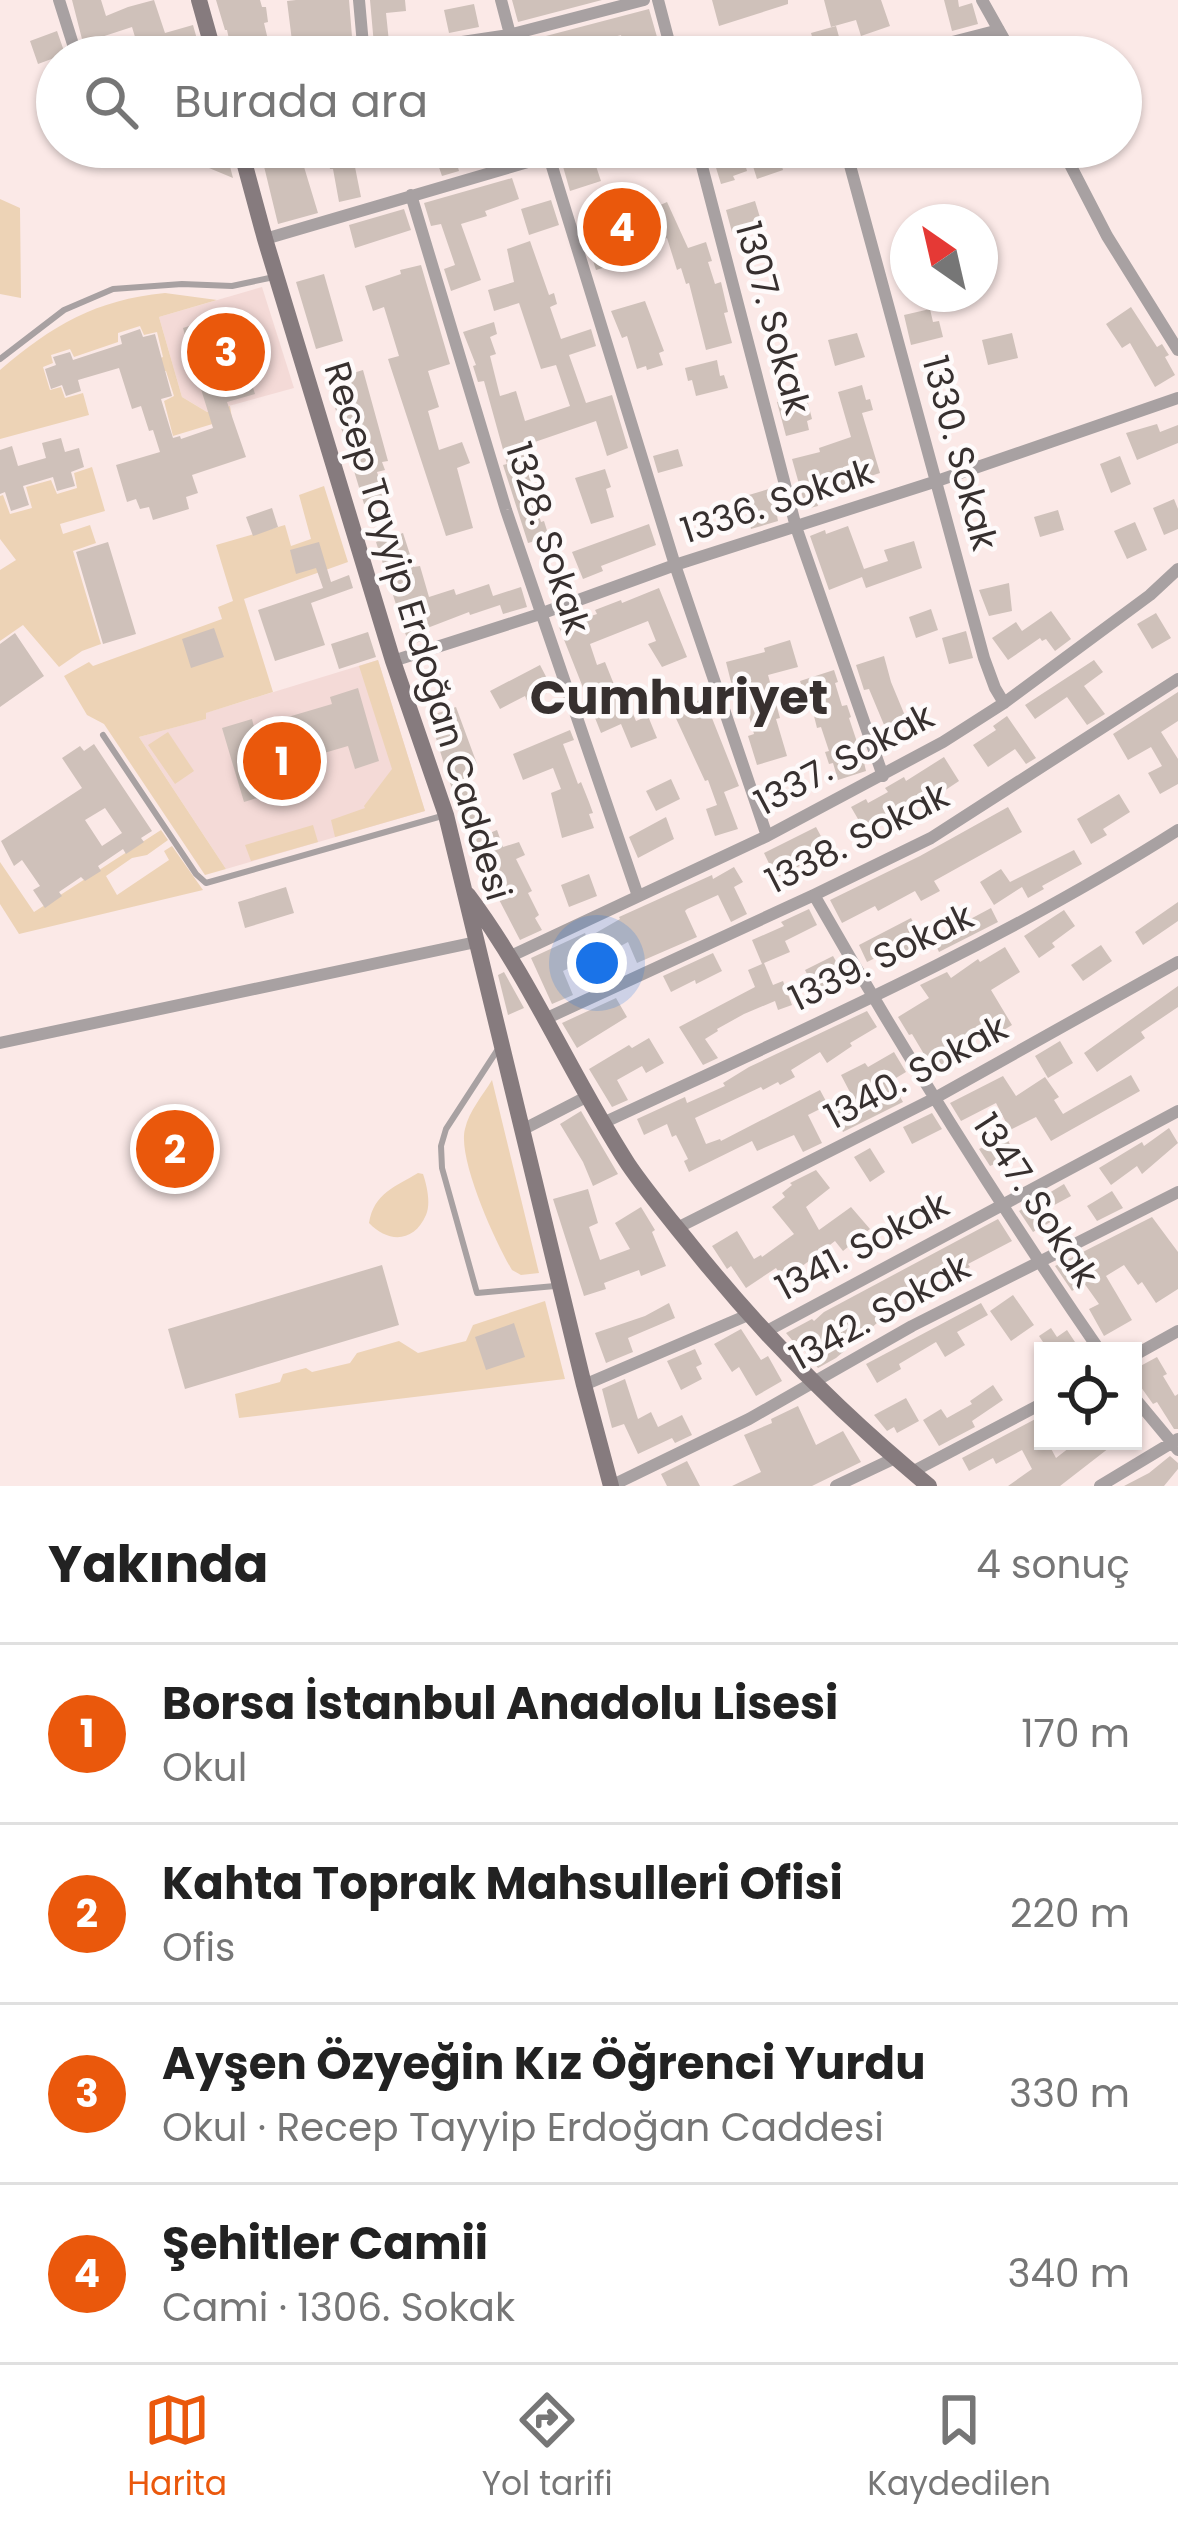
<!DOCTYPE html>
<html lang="tr">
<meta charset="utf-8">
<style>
body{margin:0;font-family:Poppins,sans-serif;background:#f6f6f6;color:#222}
.controls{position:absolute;right:36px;bottom:36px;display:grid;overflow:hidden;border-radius:0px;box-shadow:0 3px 9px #0004}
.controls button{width:108px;height:108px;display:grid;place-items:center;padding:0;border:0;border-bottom:3px solid #e0e0e0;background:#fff;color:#222;font:60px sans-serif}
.compass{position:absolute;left:890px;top:204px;width:108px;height:108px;border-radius:50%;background:#fff;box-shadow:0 3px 9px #0004;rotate:326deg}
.you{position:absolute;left:597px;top:963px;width:42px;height:42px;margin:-30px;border:9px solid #fff;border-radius:50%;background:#1a73e8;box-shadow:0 0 0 18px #1a73e833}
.badge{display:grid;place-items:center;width:78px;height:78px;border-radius:50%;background:#ea580c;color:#fff;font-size:39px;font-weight:700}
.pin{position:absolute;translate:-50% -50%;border:6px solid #fff;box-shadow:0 3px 12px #0006}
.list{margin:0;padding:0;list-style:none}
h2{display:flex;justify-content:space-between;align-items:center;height:156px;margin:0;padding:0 48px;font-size:51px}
h2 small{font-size:39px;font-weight:400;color:#767676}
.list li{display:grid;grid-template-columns:78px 1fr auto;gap:36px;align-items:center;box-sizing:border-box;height:180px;padding:0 48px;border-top:3px solid #e0e0e0}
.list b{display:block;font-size:45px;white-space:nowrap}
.list p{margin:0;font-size:39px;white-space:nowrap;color:#767676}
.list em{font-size:39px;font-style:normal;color:#767676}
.icon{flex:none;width:66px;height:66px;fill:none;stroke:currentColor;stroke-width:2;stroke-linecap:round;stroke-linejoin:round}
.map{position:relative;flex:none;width:1178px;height:1486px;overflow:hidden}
.search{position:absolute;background:#fff;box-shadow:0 3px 9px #0004;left:36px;right:36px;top:36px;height:132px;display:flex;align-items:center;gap:30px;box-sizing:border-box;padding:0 42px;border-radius:66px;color:#767676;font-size:45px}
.sheet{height:876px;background:#fff}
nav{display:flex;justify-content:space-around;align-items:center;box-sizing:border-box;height:168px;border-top:3px solid #e0e0e0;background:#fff;font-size:33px;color:#767676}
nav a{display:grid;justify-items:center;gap:6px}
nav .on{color:#ea580c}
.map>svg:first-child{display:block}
</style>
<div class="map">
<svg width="1178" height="1486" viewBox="0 0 1178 1486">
<rect width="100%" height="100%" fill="#fbe9e7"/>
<path fill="#f4dad7" d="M262 287 294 388 207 412 182 397 159 317Z
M378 660 425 811 226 869 139 737 205 719V713Z"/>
<path fill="#edd3b6" d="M0 199 20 208 21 298 0 294Z
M165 293 217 300 159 317 182 397 207 412 230 406 232 418 173 436 164 401 174 396 166 371 156 373 152 361 163 357 157 332 144 335 140 326 118 333V342L74 357 70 349 51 355 53 363 43 367 50 390 61 387 65 398 83 393 89 415 0 439V370C53 325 95 300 165 293Z
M92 467 105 511 60 524 63 534 90 525 96 543 73 551 101 644 82 651 59 667 23 625 0 641V570L16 560 0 539V496L3 495 10 514 32 508 26 487 51 480 57 494 77 488 74 473Z
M324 486 348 562 244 599 273 692 206 713V719L139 737 226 869 205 875 104 724 87 715 64 676 89 662 93 666 222 619 218 607 233 601 216 545 285 525 291 546 311 539 299 495Z
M378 660 425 811 335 837 331 820 365 808 364 806 392 769 359 666Z
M168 732 194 771 175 784 148 745Z
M313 825 318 842 251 861 245 845Z
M161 830 168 840 147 855 132 858 106 876 117 895 169 860 164 851 172 846 203 890 19 934 0 904V862L34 912Z
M492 1080 539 1273 521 1275 512 1270C496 1244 457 1158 465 1129 469 1111 483 1095 492 1080Z
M418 1173 423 1174C427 1186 431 1203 426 1215 414 1243 388 1243 369 1223 374 1193 395 1187 418 1173Z
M545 1301 565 1379 239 1418 235 1394 280 1382 283 1374 306 1368 312 1372 350 1363 357 1353 399 1341 418 1353 466 1341 473 1325Z"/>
<path fill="#cfc1ba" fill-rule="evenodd" d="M72 0H101L106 16 128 7 154 0 165 33 193 25 202 57H186L185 50 162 57H141L132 27 83 43Z
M216 0H260L262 7H266L268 22 264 23 272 57H233L227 30H225Z
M296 0H349L353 49 322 53 323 57H294L287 1Z
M370 0H405L406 11 386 13 389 42 374 45Z
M512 0H602L518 22Z
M712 0H788V4L719 26Z
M824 0H881L890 26 861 36 856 20 831 27Z
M944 0H958L959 7 972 3 978 24 952 31Z
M474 4 479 27 449 33 444 10Z
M649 9 657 37 623 45 621 35 555 54 556 57H526L523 42Z
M836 26 844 55 818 57 811 33Z
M57 31 65 54 38 64 30 41Z
M202 147H225L233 178 209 168Z
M288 147H298L318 213 278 224 261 154Z
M324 147H414V150L355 167 361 197 339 202 333 169H330Z
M432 147H452L459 171 442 176Z
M648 147H687L688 154 653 164Z
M741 150 747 171 733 176 735 180 721 184 713 158Z
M773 153H778L783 170 757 179 751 160Z
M592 154 601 181 570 191 562 163Z
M512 178 519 199 485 211 487 216 461 224 481 280 451 291 444 269 455 265 441 224 431 226 424 203Z
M551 200 559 225 529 235 521 209Z
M755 201 762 224 732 232 726 210Z
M667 202 688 248 706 242 712 261 708 262 715 284 721 282 728 312 724 313 732 343 706 350 689 283 686 284 681 268 677 270 667 238 656 243 651 234 611 249 616 264 596 270 587 242 606 236 600 219 632 207 636 216Z
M404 209 411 230 355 248 349 225Z
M530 241 549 295 554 293 557 304 550 307 561 339 591 329 596 346 569 355 586 403 612 395 628 448 607 456 596 421 529 444 536 475 531 476 532 481 529 482 541 522 544 521 549 537 528 543 503 465 507 464 484 381 478 382 473 366 476 365 463 332 494 322 497 334 490 337 496 354 490 356 500 396 516 391 525 421 570 406 556 365 541 369 519 303 494 311 488 290 514 282 507 249Z
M421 265 450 364 428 371 439 407 428 411 439 450 462 442 470 463 457 468 473 528 446 536 388 359 399 356 384 307 373 311 365 286 401 274 400 270Z
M324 274 343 341 316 349 296 282Z
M645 301 664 351 659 353 663 365 647 370 646 366 637 369 627 336 622 338 611 311Z
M1131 307 1157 347 1162 344 1167 352 1169 355 1165 357 1175 375 1155 387 1130 343 1122 348 1106 324Z
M930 309 933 322 939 321 943 337 911 345 904 315Z
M229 313 236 335 230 337 243 377 249 375 255 394 227 402 246 457 192 475 198 493 186 497 189 509 153 520 149 507 140 509 136 499 127 502 116 465 160 452 153 430 149 431 141 406 132 409 119 368 78 380 81 391 66 396 62 385 51 389 45 369 56 365 53 357 70 352 73 360 122 344 120 336 140 329 143 337 155 334 172 396 161 399 173 438 180 436 181 439 213 428 201 389 207 386 196 348 189 350 183 328Z
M857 333 865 357 835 366 828 340Z
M1012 333 1018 358 988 365 982 340Z
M717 360 720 376 724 375 728 388 696 396 692 380 688 381 685 368Z
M363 370 388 461 382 462 385 470 377 472 385 498 364 504 327 381Z
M862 385 866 400 870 399 873 410 862 413 880 473 815 494 818 506 806 509 792 459 820 452 819 448 851 437 838 392Z
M806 395 812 419 807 421 809 430 786 436 777 402Z
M1157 424 1160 432 1178 425V443L1137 460 1126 433Z
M61 438 65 452 79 448 84 467 71 472 75 486 57 491 53 477 23 486 29 505 11 511 5 492 0 494V450L12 446 18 466 46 458 42 443Z
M678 449 683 466 658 473 653 456Z
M1120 456 1131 484 1111 493 1100 464Z
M605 469 611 487 606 489 614 517 591 524 575 478Z
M772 488 778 521 751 529 742 497Z
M1174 499 1178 509V529L1164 535 1153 508Z
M272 508 278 527 253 536 246 517Z
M1058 510 1064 530 1040 537 1034 517Z
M1135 522 1147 550 1127 559 1114 531Z
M649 524 656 545 601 566 603 571 583 579 572 552Z
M848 526 864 569 888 561 884 550 914 541 922 568 866 588 862 577 829 590 810 536 825 530 826 534Z
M403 533 414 567 420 566 429 597 454 589 456 595 489 584 493 596 521 587 527 607 503 614 500 605 470 615 469 612 430 627 425 631 428 639 409 645 376 542Z
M108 542 136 634 103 644 76 552Z
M319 542 331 582 349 575 353 588 311 603 325 645 275 661 258 610 323 588 316 568 296 574 290 550Z
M1009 583 1012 611 989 616 979 590Z
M659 588 687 657 662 667 648 644 656 641 648 621 590 644 597 665 605 662 619 697 625 695 636 721 648 716 657 738 631 748 621 724 601 733 559 627 597 614 595 610 621 600 622 603Z
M931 609 938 630 916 638 909 617Z
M1051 611 1071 639 1055 651 1046 639 1042 641 1040 638 1008 660 992 638 1016 622 1022 631Z
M1156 613 1171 638 1152 649 1137 624Z
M214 628 224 657 191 668 182 639Z
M966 631 973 658 949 664 942 638Z
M368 632 376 657 339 669 331 644Z
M15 633 44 676 0 707V644Z
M790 640 798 667 768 675 780 718 776 719 787 756 757 765 748 736 754 734 740 684 732 686 726 662 765 652 764 648Z
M884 656 891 682 908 723 887 732 869 689 864 690 856 665Z
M1094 660 1103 672 1084 686 1105 714 1087 725 1067 697 1035 719 1025 705Z
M540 665 553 690 528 703 525 696 500 709 490 691Z
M834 670 838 682 835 683 842 706 847 705 851 717 849 718 857 742 859 741 866 771 838 780 833 763 829 764 825 752 829 751 821 727 817 728 808 692 804 693 800 681Z
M358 688 379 761 355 769 348 746 266 770 273 793 244 802 222 728 252 719 254 727 332 704 330 697Z
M1178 692V721L1161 732 1178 759V784L1160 794 1148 773 1162 766 1151 747 1128 760 1113 734Z
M704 698 739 786 724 792 738 829 715 836 706 809 717 805 708 780 705 781 673 712Z
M456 707 477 764 467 767 473 785 469 786 485 835 497 830 503 847 519 842 525 855 516 859 532 891 528 893 539 915 535 918 542 930 520 940 468 840 429 716Z
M1007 716 1036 758 1026 764 1015 749 988 767 973 745 996 730 993 726Z
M570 730 574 740 563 744 578 784 581 782 589 802 593 813 589 814 594 828 562 838 551 793 561 789 553 768 523 780 513 754Z
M94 744 152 831 141 838 144 842 126 854 123 849 98 866 101 871 85 881 81 877 59 892 62 896 45 908 33 890 40 886 22 860 14 866 1 841 82 788 62 758 80 746 84 751ZM105 808 122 833 102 846 85 820Z
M944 757 959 781 938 795 945 807 929 816 918 798 865 831 851 807 866 799 868 803 888 792 885 788 904 777 906 781Z
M671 779 680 799 656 811 646 791Z
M1119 794 1130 812 1103 829 1107 835 1091 844 1077 819Z
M1008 807 1022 832 934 881 940 891 921 901 915 891 878 911 875 906 842 923 830 900 920 856Z
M666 817 674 839 638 858 629 837Z
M816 827 829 851 776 878 764 853Z
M1074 850 1082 864 1042 886 1044 889 1028 898 1022 887 994 905 980 882 1001 869 1010 882Z
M734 867 743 882 734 887 747 914 731 922 718 895 687 909 685 911 697 937 637 963 628 942 599 958 597 955 563 971 573 995 552 1004 531 958 585 933 587 938 620 919 619 917 712 875 713 879Z
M589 874 597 896 569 907 561 885Z
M286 887 294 913 245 928 238 902Z
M1178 902V921L1143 945 1135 932Z
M991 908 998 922 939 952 933 939Z
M809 909 817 925 785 941 790 952 764 963 773 985 783 981 792 1005 778 1010 775 1001 744 1014 717 1029 718 1031 705 1039 718 1058 703 1065 679 1027 755 987 748 970 762 964 752 940 784 926 781 922Z
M1064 910 1075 926 1052 943 1055 947 1039 958 1024 936Z
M911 918 925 946 903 957 898 947 867 962 859 945Z
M1101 945 1112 961 1083 981 1071 965Z
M1005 947 1020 972 991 990 1012 1025 994 1036 987 1025 949 1049 955 1059 934 1071 912 1034 909 1035 898 1017 929 998 920 985 947 972 951 978 978 959 980 962Z
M713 953 722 971 696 984 695 980 671 992 663 976Z
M833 956 845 977 816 992 805 970Z
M504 972 524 1008 508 1015 498 975Z
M1178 986V1007L1141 1032 1145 1038 1097 1072 1084 1053Z
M616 998 627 1017 577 1048 562 1023Z
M867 1011 877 1027 850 1043 852 1046 827 1063 820 1052 791 1070 795 1077 780 1085 778 1082 763 1090 761 1087 695 1118 706 1144 720 1139 721 1141 820 1090 828 1105 808 1115 822 1143 803 1152 794 1135 757 1151 752 1141 689 1172 684 1161 688 1159 676 1135 672 1137 667 1124 644 1135 637 1119 685 1097 687 1103 725 1086 723 1083 749 1067Z
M649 1038 664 1063 646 1073 642 1066 617 1080 628 1100 612 1107 589 1069 629 1045 632 1048Z
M1060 1041 1073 1063 1048 1078 1035 1056Z
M894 1052 906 1072 891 1081 903 1102 843 1132 831 1109 853 1098 841 1075 865 1063 868 1067Z
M1131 1075 1140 1091 1051 1141 1036 1117 1010 1130 996 1103 961 1121 950 1103 1003 1076 1016 1096 1045 1077 1059 1097 1054 1100 1063 1114Z
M581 1111 618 1174 593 1186 583 1162 560 1124Z
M932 1113 942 1129 912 1144 903 1127Z
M1169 1128 1178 1143 1142 1174 1137 1166 1111 1185 1099 1168 1142 1142 1144 1146Z
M1006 1136 1015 1155 990 1166 979 1149Z
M870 1148 885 1172 870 1182 854 1157Z
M816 1170 830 1188 806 1207 819 1230 851 1207 870 1229 843 1251 835 1241 784 1280 776 1268 746 1288 731 1266 727 1269 712 1246 737 1231 754 1259 761 1255 762 1257 794 1234 772 1207 785 1197 782 1193 792 1185 790 1183Z
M1064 1184 1071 1196 1047 1209 1054 1220 1033 1232 1019 1211Z
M588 1189 598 1223 589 1227 600 1260 630 1249 615 1223 641 1207 655 1230 652 1232 666 1266 641 1276 639 1270 604 1283 606 1289 584 1296 553 1199Z
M1112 1191 1123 1208 1097 1221 1087 1206Z
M1152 1217 1178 1252V1289L1156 1303 1142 1282 1138 1285 1124 1265 1106 1276 1132 1320 1104 1336 1089 1309 1099 1304 1084 1283 1072 1291 1055 1266Z
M998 1219 1012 1241 968 1264 970 1267 945 1280 940 1271 907 1290 910 1292 877 1323 836 1358 818 1368 799 1344 797 1346 786 1333 812 1319 814 1321 824 1312Z
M382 1265 399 1325 185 1389 168 1329Z
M1013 1295 1034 1325 1011 1341 990 1311Z
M669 1303 675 1318 628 1338 633 1352 606 1363 595 1333 645 1316Z
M981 1303 988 1315 957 1332 965 1345 945 1357 936 1342 899 1364 901 1369 877 1383 866 1364Z
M514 1323 525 1357 486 1370 475 1337Z
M1051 1328 1057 1337 1067 1330 1077 1345 1069 1351H1049L1039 1336Z
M741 1329 761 1360 768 1356 782 1381 756 1396 739 1367 732 1372 714 1344Z
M695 1349 702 1364 696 1367 702 1379 681 1390 667 1361Z
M1157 1357 1167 1374 1163 1376 1175 1396 1178 1394V1429H1174L1157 1402 1153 1404 1133 1376V1370Z
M625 1379 638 1419 651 1412 658 1427 682 1415 692 1435 675 1443 672 1438 638 1454 624 1424 612 1428 602 1389Z
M993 1385 1003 1400 972 1421 975 1427 939 1446 923 1420 941 1409 947 1418 972 1404 970 1401Z
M906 1398 919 1421 897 1433 894 1427 887 1431 874 1415Z
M798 1406 816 1445 843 1431 861 1462 812 1486H732L761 1472 744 1435 772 1423 771 1419Z
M1043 1415V1441H1047L1056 1458 1078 1441H1118L1060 1486H1008L1032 1469 1022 1450 996 1464 993 1458 969 1471 962 1458Z
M1170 1456 1178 1463V1469L1164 1486H1124L1149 1473Z
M687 1461 700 1486H667L661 1474Z"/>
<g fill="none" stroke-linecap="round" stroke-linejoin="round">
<path stroke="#a8a1a2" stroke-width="6" d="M0 359 64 310 113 289 182 284 232 286 274 277
M103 735 196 874 206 883 442 816
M500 1046 446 1129 441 1146 442 1168 477 1293 555 1286"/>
<path stroke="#a8a1a2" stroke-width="12" d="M59 0 77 57
M359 0 364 56
M501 0 516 57
M658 0 673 57
M982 0 1014 57
M362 57 509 35 644 0
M894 57 999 30
M546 147 675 565 767 836
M697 147 796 527 883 776
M845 147 984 658 995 688 1004 703
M1061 147 1107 236 1178 350
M411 195 506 510 638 896
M265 239 579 147
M393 661 540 614 675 565 937 481 1178 398
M814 895C903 1051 998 1203 1100 1351
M511 956 767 836 943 742 1004 703 1150 595 1178 569
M545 1019 814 895 931 838 1178 679
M0 1043 476 942
M603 1123C798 1032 996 946 1178 830
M522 1130 588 1096
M677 1228 935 1098 1178 962
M765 1332 1178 1111
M1133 1356 1178 1331
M584 1385 748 1315
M1133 1396 1178 1450
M912 1472 1043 1403
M611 1486 749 1419 912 1326 1178 1192
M836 1486 895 1458
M1100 1486 1178 1439"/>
<path stroke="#867b7e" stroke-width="16" d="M199 0 215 57
M240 147 265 239 393 661 446 815 584 1385 611 1486
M468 895C531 979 571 1076 628 1164 647 1192 669 1218 690 1244 761 1333 841 1414 929 1486"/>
</g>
<g text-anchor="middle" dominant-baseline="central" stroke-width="9" stroke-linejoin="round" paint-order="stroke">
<g font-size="36" fill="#37302f" stroke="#fefafa">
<text transform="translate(773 318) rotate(75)">1307. Sokak</text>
<text transform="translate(960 453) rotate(75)">1330. Sokak</text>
<text transform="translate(777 501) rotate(-18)">1336. Sokak</text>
<text transform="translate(548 538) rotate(72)">1328. Sokak</text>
<text transform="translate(418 631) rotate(73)">Recep Tayyip Erdoğan Caddesi</text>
<text transform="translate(844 759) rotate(-28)">1337. Sokak</text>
<text transform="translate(857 838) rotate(-27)">1338. Sokak</text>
<text transform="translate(881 957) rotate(-26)">1339. Sokak</text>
<text transform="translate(916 1072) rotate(-28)">1340. Sokak</text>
<text transform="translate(1036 1200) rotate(57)">1347. Sokak</text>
<text transform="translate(862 1246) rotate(-28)">1341. Sokak</text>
<text transform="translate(880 1312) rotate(-29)">1342. Sokak</text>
</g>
<g font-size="48" font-weight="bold" fill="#37302f" stroke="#fefafa">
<text x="679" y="697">Cumhuriyet</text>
</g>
</g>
</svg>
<div class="controls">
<button><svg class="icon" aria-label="locate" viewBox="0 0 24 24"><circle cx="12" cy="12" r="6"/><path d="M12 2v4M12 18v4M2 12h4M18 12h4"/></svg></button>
</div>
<svg class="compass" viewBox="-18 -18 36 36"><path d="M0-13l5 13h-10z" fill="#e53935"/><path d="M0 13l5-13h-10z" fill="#767676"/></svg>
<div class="you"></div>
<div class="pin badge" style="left:282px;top:761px">1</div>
<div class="pin badge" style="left:175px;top:1149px">2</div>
<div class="pin badge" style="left:226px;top:352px">3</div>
<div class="pin badge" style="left:622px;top:227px">4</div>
<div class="search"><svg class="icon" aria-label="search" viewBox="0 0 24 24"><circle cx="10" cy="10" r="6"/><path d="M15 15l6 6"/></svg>Burada ara</div>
</div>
<section class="sheet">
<h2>Yakında<small>4 sonuç</small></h2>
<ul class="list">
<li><span class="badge">1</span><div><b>Borsa İstanbul Anadolu Lisesi</b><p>Okul</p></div><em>170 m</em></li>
<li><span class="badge">2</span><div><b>Kahta Toprak Mahsulleri Ofisi</b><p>Ofis</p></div><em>220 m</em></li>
<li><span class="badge">3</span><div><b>Ayşen Özyeğin Kız Öğrenci Yurdu</b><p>Okul · Recep Tayyip Erdoğan Caddesi</p></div><em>330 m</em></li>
<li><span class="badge">4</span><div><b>Şehitler Camii</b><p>Cami · 1306. Sokak</p></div><em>340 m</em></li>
</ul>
</section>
<nav>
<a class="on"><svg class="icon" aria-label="map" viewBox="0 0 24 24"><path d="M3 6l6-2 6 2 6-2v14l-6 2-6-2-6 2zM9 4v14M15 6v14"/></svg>Harita</a>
<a><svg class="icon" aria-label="directions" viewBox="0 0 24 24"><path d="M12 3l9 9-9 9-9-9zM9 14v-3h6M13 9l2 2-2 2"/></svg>Yol tarifi</a>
<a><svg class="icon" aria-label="saved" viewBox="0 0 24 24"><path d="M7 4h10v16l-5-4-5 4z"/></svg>Kaydedilen</a>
</nav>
